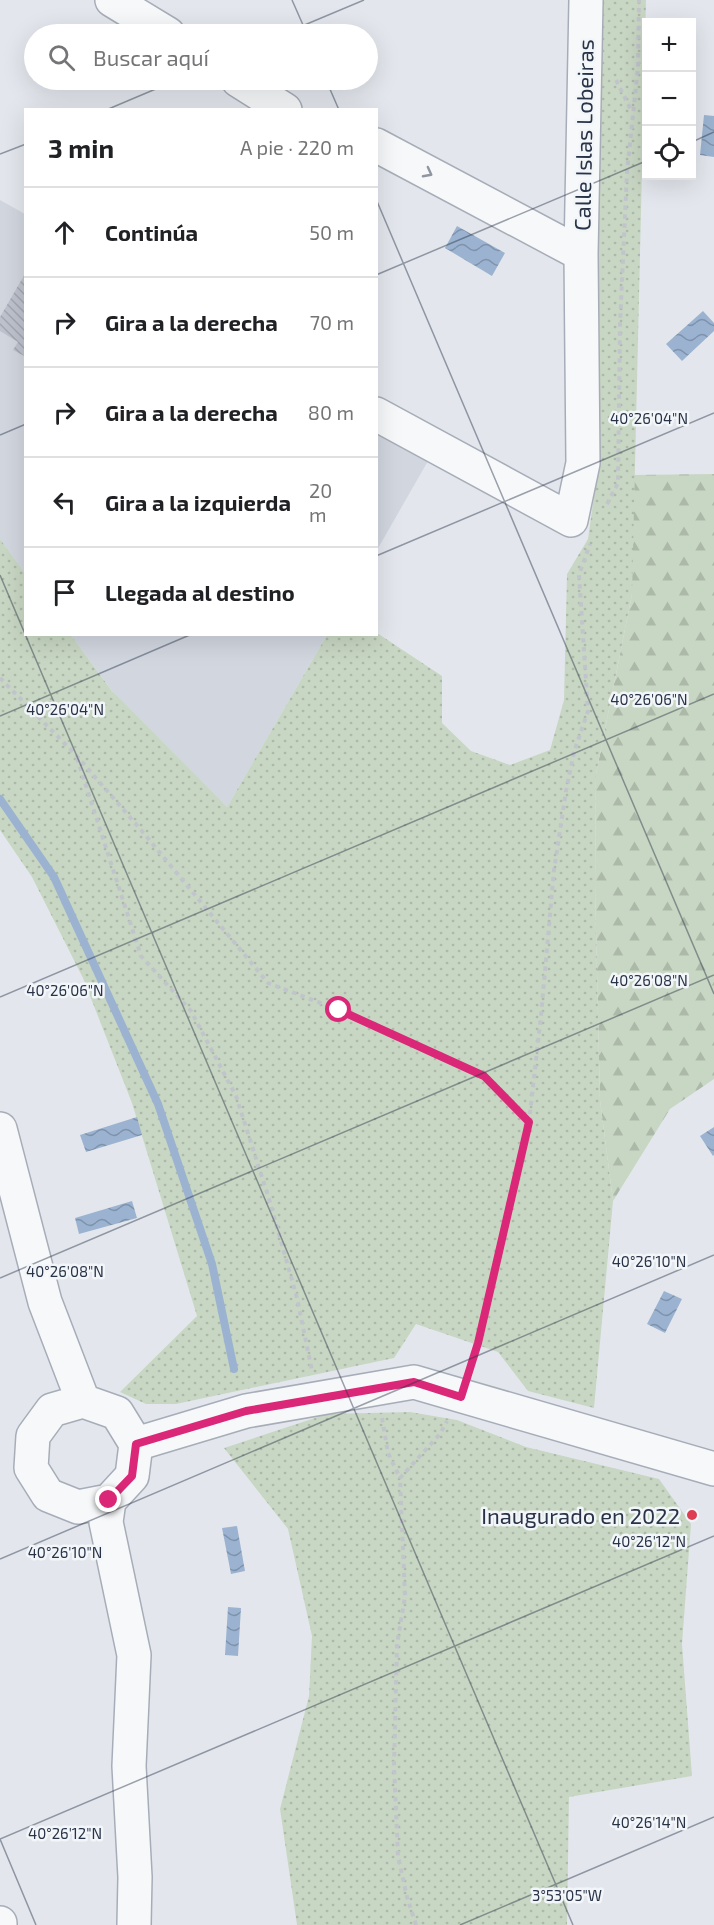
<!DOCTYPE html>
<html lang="es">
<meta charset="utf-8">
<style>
body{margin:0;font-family:"Exo 2",sans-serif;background:#f6f6f6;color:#202124}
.controls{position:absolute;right:18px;top:18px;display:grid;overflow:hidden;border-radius:0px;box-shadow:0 6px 24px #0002}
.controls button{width:54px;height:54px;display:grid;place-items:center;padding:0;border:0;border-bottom:2px solid #e0e0e0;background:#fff;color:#202124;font:30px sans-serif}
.stop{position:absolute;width:18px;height:18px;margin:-14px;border:4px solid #db2777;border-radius:50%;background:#fff}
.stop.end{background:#db2777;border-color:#fff;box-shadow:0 2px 6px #0008}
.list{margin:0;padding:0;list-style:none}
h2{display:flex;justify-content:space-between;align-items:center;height:78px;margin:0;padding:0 24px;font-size:26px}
h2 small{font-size:20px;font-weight:400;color:#757577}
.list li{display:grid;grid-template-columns:39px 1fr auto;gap:18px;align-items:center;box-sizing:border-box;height:90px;padding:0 24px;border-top:2px solid #e0e0e0}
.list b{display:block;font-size:22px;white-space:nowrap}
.list em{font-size:20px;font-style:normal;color:#757577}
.icon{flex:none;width:33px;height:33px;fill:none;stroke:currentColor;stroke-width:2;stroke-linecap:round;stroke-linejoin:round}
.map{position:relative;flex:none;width:714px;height:1925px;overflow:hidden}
.search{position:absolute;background:#fff;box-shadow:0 6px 24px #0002;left:24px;top:24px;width:354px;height:66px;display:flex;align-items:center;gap:15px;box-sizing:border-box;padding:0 21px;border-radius:33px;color:#757577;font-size:22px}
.panel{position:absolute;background:#fff;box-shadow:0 6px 24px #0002;left:24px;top:108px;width:354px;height:528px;border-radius:0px}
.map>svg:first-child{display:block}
</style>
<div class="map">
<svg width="714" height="1925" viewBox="0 0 714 1925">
<defs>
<pattern id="forest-firs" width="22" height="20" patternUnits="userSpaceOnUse" patternTransform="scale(1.5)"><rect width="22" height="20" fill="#c8d7c3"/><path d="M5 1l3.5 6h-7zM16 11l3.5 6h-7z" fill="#acb9a9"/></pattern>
<pattern id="park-dots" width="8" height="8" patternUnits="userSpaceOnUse" patternTransform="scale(1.5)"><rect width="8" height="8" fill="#c8d7c3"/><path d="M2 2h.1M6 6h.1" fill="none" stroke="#acb9a9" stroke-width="1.8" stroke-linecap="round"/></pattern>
<pattern id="water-waves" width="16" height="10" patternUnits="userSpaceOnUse" patternTransform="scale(1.5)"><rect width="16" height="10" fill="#9bb3d0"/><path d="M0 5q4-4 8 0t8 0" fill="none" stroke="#7e92ab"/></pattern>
<pattern id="building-back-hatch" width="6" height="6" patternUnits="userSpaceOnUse" patternTransform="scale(1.5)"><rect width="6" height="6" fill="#bdc2cd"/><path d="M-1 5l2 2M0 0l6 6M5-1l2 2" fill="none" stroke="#a2a7b1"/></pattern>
</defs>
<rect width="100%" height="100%" fill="#e3e7ed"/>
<path fill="#d1d6df" d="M0 200 25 214V573L0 539Z
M377 413 436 447 377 550Z
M71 635H327L227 807 130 715Z"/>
<path fill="url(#forest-firs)" d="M714 474V1079L670 1109 613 1201 600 1100 595 885 596 774 632 594 631 475Z"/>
<path fill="url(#park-dots)" d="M601 0H646L632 594 596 774 595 885 600 1100 613 1201 594 1408 528 1391 498 1352 416 1324 394 1358 176 1404H146L120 1392 197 1316 132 1103 83 978 32 877 0 830V539L25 573 26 634 71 635 112 691 227 807 327 635 376 634 377 633 442 676V723L471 751 510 765 550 750 564 700 567 574 588 539 597 475 595 285Z
M410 1412 457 1420 526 1447 659 1479 691 1524 682 1644 692 1776 569 1797 567 1925H297L280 1809 309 1696 312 1636 288 1529 224 1448 327 1414Z"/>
<path fill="url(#water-waves)" d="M704 115 714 116V157L700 155Z
M457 226 505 253 492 276 445 248Z
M703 311 714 323V331L682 361 666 344Z
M137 1117 142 1135 86 1152 80 1135Z
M714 1127V1155L713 1156 700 1136Z
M132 1201 137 1218 79 1234 75 1218Z
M664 1291 682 1299 665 1333 647 1324Z
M237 1526 245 1571 231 1574 222 1528Z
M228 1607 241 1608 238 1656 225 1655Z"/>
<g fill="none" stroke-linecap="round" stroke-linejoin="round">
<path stroke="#9bb3d0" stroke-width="8" d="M0 799 54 877 158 1104 212 1264 234 1369"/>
</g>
<path fill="url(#building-back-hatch)" d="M26 272V357L13 350 18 342 0 331V317Z"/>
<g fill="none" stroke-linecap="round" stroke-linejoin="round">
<g stroke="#a7adb8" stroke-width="36">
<path id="minor" d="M112 0 168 34
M238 80 285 110
M376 145 581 254
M376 414 571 520 583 463 581 254 586 0
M0 1129 45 1302 83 1401
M83 1401 117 1413 136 1444 132 1476 109 1501 78 1507 48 1495 31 1468 33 1436 52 1410Z
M136 1444 246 1411 414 1382 714 1469
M109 1501 106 1522 134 1655 129 1766 135 1877 134 1925
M0 1923V1925"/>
</g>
<path stroke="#c1c5cb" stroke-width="4" stroke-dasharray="4.5 4.5" stroke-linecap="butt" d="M616 80 631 110
M607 504 618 483 620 324 627 172 638 67 639 0
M0 678 76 755 141 830 268 983 339 1010 484 1076 528 1122
M77 758 141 956 191 1011 236 1096 269 1199 297 1298 312 1371
M470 1368 478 1343 529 1122 541 1016 554 870 566 791 574 752 588 711 579 575 590 544
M382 1418 388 1453 400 1478
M416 1925 407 1897 398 1856 394 1765 397 1644 405 1597 400 1478 440 1434 447 1421"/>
<use href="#minor" stroke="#f7f8fa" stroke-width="33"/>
</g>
<defs><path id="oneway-chevron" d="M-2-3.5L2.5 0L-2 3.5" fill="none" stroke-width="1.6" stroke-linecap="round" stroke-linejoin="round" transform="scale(1.5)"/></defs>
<use stroke="#9096a0" href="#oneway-chevron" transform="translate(428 173) rotate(28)"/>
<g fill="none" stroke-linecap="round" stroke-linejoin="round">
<path stroke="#db2777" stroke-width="8" d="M109 1500 132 1476 136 1444 246 1411 414 1382 461 1397 478 1343 529 1122 484 1076 339 1010"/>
</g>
<path fill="none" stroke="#293347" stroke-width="1.5" stroke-opacity="0.45" d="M292 0 307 34M283 34 364 0M326 80 339 110M106 110 177 80M692 142 714 132M0 154 26 144M376 199 714 994M376 275 646 161M0 435 26 424M376 556 714 413M0 575 573 1925M0 716 192 634M0 997 714 694M0 1278 714 975M0 1559 714 1255M0 1839 36 1925M0 1839 714 1536M460 1925 714 1817"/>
<circle fill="#dd3c51" stroke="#f3f6f9" stroke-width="2" cx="692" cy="1515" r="6"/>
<g text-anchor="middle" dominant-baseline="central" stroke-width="5" stroke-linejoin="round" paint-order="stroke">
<g font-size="22" fill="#293347" stroke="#f3f6f9">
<text transform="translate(583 135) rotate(-89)">Calle Islas Lobeiras</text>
</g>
<g font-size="22" fill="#293347" stroke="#f3f6f9" text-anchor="end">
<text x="680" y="1515">Inaugurado en 2022</text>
</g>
</g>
<g font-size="15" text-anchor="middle" fill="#293347" stroke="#f3f6f9" stroke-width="5" stroke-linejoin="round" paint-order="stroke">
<text x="649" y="424">40°26'04"N</text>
<text x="649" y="705">40°26'06"N</text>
<text x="65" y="715">40°26'04"N</text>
<text x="649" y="986">40°26'08"N</text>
<text x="65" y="996">40°26'06"N</text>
<text x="649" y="1267">40°26'10"N</text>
<text x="65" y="1277">40°26'08"N</text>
<text x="649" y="1547">40°26'12"N</text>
<text x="65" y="1558">40°26'10"N</text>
<text x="649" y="1828">40°26'14"N</text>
<text x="65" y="1839">40°26'12"N</text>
<text x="567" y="1901">3°53'05"W</text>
</g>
</svg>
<div class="controls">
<button>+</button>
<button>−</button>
<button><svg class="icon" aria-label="locate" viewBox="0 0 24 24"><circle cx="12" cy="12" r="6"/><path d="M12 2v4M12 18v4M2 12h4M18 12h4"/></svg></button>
</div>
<div class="stop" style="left:339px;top:1010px"></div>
<div class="stop end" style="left:109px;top:1500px"></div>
<div class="search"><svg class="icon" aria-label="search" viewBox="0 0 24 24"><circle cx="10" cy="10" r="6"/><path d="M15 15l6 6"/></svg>Buscar aquí</div>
<section class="panel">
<h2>3 min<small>A pie · 220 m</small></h2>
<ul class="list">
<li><svg class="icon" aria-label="ahead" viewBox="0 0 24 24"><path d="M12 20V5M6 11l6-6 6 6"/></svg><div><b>Continúa</b></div><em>50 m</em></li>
<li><svg class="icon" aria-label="right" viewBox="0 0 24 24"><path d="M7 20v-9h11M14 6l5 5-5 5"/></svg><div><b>Gira a la derecha</b></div><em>70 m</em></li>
<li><svg class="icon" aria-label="right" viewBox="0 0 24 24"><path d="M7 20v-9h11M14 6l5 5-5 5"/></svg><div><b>Gira a la derecha</b></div><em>80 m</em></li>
<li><svg class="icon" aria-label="left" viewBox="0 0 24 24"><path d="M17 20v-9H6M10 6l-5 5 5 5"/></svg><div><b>Gira a la izquierda</b></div><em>20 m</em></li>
<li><svg class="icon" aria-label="arrive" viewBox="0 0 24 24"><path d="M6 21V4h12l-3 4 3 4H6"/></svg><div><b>Llegada al destino</b></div></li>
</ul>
</section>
</div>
